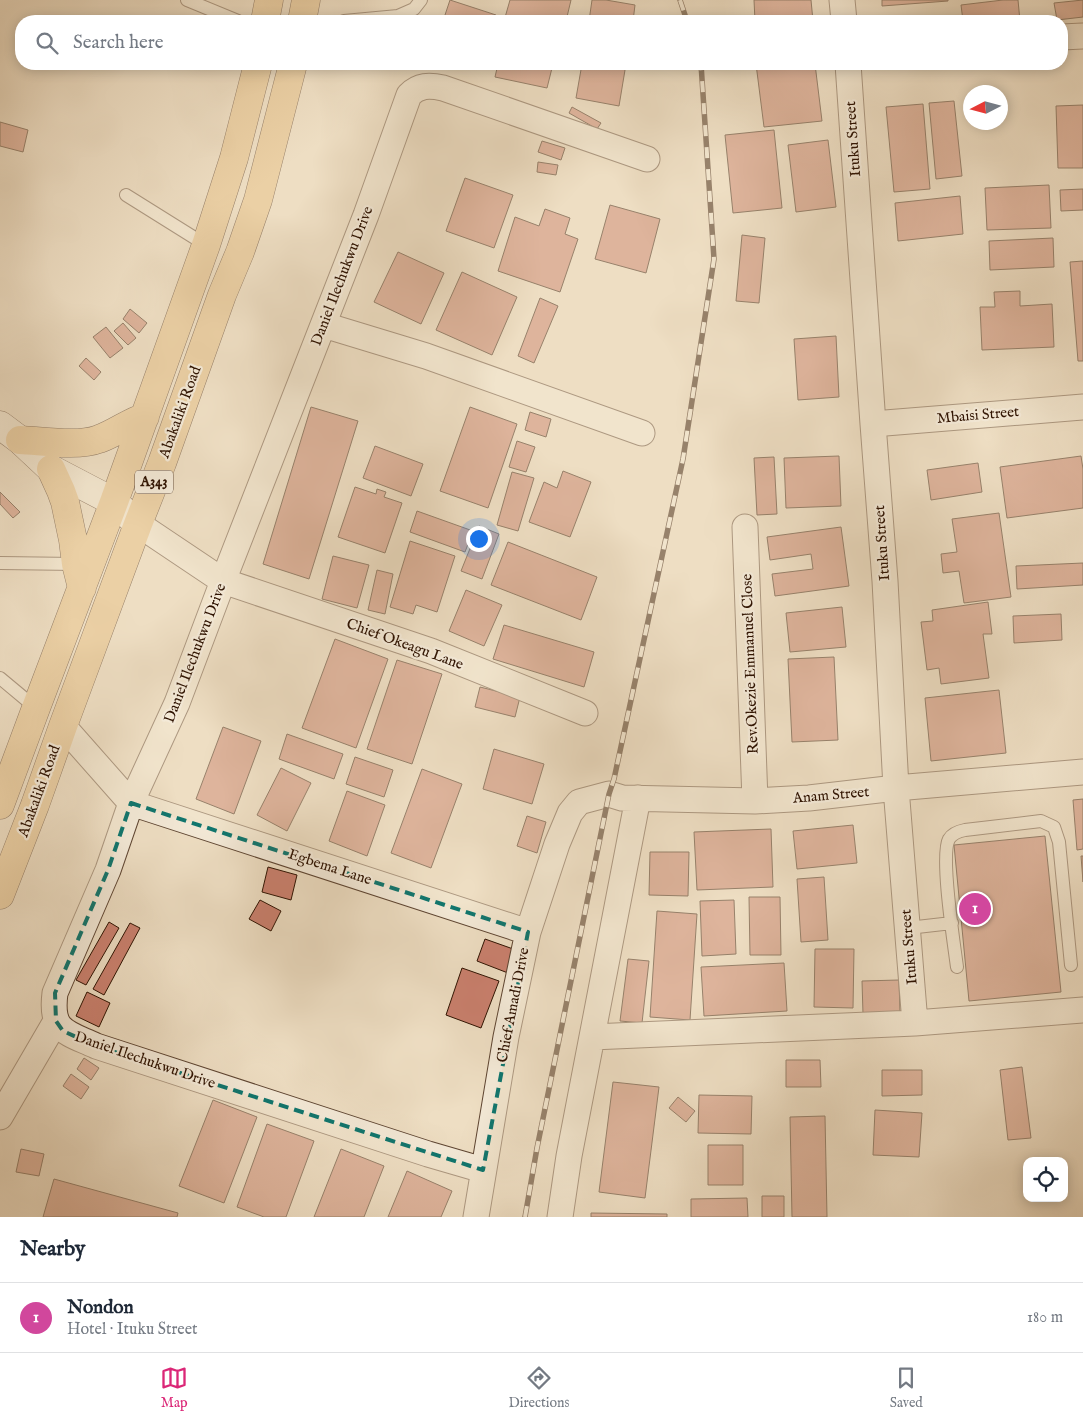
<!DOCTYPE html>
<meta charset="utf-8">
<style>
body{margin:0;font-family:"IM FELL English",serif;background:#f2f2f3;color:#1f2937}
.controls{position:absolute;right:15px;bottom:15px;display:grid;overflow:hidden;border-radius:10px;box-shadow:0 2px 12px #0003}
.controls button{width:45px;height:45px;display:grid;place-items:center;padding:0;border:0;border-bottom:1px solid #e0e1e3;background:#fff;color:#1f2937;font:25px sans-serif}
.compass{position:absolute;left:963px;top:85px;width:45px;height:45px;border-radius:50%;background:#fff;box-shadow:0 2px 12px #0003;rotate:264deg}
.you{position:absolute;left:478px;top:538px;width:18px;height:18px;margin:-12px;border:4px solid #fff;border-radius:50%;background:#1a73e8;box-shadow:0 0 0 8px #1a73e833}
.badge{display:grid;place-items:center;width:32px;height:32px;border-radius:50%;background:#db2777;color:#fff;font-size:16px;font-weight:700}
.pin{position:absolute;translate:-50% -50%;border:2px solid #fff;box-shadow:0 1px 5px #0006}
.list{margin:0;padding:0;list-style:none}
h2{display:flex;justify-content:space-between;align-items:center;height:65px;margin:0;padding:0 20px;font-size:21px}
h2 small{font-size:16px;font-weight:400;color:#747a83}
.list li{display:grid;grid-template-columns:32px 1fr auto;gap:15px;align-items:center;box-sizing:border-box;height:70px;padding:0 20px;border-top:1px solid #e0e1e3}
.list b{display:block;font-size:19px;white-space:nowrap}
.list p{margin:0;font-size:16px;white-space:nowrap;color:#747a83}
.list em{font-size:16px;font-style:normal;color:#747a83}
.icon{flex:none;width:28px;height:28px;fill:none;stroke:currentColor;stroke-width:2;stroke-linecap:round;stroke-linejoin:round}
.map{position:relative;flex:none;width:1083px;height:1217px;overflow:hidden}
.search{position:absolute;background:#fff;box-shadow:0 2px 12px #0003;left:15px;right:15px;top:15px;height:55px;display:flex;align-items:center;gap:12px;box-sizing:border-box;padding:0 18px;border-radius:20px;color:#747a83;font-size:19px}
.sheet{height:135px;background:#fff}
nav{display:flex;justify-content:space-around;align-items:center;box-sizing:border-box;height:70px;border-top:1px solid #e0e1e3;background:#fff;font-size:14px;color:#747a83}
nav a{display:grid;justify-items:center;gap:2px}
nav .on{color:#db2777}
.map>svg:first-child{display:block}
</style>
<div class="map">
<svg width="1083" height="1217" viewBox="0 0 1083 1217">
<rect width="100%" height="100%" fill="#eedec3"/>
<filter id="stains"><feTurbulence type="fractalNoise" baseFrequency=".004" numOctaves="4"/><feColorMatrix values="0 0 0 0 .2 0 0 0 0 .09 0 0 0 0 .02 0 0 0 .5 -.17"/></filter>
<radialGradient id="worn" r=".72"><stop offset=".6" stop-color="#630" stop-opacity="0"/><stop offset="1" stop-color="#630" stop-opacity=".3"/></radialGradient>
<path fill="#ca806e" stroke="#2e1201" d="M450 0 496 15 494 21H443Z
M510 0H571L566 21H504Z
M592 0H606L635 5 633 21H589Z
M754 0H811L813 21H755Z
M882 0H948V1L882 6Z
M1003 0H1018L1020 21H963L961 5Z
M1083 0V17L1057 20 1054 3Z
M498 64H553L547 88 495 77Z
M582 64H626L619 106 576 98Z
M756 64H815L822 121 764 127Z
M954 101 962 176 936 179 929 103Z
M923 104 930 189 894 192 886 107Z
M1083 105V168H1058L1056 106Z
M572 107 601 123 597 129 569 113Z
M0 122 28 130 23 152 0 146Z
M774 130 782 208 733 213 725 135Z
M828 140 836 207 796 212 788 145Z
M542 141 565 148 561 160 538 152Z
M538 162 558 165 556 175 537 172Z
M465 178 513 195 494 248 446 231Z
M1049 185 1051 228 987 230 985 188Z
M1083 189V210L1061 211 1060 190Z
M960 196 963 234 898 241 895 203Z
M610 205 660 219 646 273 595 259Z
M545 209 570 218 565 234 578 239 560 292 498 271 515 217 539 226Z
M742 235 765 238 759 303 736 301Z
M1053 238 1054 267 990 270 989 241Z
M398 252 444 273 421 324 374 302Z
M1083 261V361H1078L1070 262Z
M462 272 517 297 492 355 436 330Z
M1020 291V306L1052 304 1054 347 982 350 980 307H995L994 292Z
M540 298 558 306 534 363 518 356Z
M130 309 147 323 139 333 123 319Z
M123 323 136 338 128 345 114 331Z
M106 327 123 348 110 358 93 337Z
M836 336 839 397 798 400 794 339Z
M86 358 101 372 94 380 79 366Z
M311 407 358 421 309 579 263 564Z
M470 407 517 424 488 508 440 491Z
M530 412 551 419 546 437 525 430Z
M517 441 535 447 526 472 509 467Z
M375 446 423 464 411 496 363 478Z
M839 456 841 506 786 508 784 458Z
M1081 456 1083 469V508L1007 518 1000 467Z
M774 457 777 514 757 515 754 458Z
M978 463 982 492 931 500 927 470Z
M563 471 591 482 570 537 529 522 544 482 557 488Z
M512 472 534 478 518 531 497 525Z
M355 487 376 494 377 489 386 492 384 497 402 503 385 553 338 537Z
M0 492 20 512 13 518 0 504Z
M417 511 473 531 465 552 410 532Z
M999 513 1011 597 964 603 959 571 943 573 941 554 957 552 952 519Z
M479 526 499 534 482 579 461 571Z
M841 527 849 586 775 596 772 574 813 569 811 554 770 560 767 537Z
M410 541 455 556 437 612 416 605 413 614 390 607Z
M508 542 597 577 581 620 491 585Z
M333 556 369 565 357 608 322 599Z
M1083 563V585L1017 589 1016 566Z
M377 570 393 574 385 614 368 610Z
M466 590 502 605 484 646 449 631Z
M988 602 992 634H983L989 678 941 684 939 668 927 670 921 622 933 621 932 610Z
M842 607 846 647 790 652 786 613Z
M1061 614 1062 640 1014 643 1013 616Z
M504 625 594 652 584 687 493 659Z
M335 639 388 659 356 748 302 728Z
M834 657 838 740 792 742 788 659Z
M397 660 442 674 412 764 367 749Z
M480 687 520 697 515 717 475 707Z
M999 690 1006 753 931 761 925 698Z
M223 727 261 741 234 814 196 799Z
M287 734 343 754 334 779 279 759Z
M494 749 544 764 532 804 483 789Z
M355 757 393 770 384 797 346 784Z
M281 768 311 783 287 831 257 815Z
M422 769 462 784 431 868 391 853Z
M347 791 385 805 367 856 329 841Z
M1083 799V849L1077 850 1073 800Z
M527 816 546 822 537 853 517 846Z
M853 825 857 863 797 869 793 831Z
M771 829 773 887 697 890 694 832Z
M1045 836 1061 992 969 1001 954 845Z
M650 852H689L688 896 649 895Z
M1081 856H1083V882Z
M268 867 297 875 291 900 262 892Z
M824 877 828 940 801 942 797 879Z
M749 897H780L781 955H750Z
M260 900 281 911 271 931 249 919Z
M734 900 736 954 702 956 700 901Z
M657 911 697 914 690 1020 650 1017Z
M109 922 119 928 86 985 76 980Z
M130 923 140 928 104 995 93 989Z
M485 939 516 950 508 973 477 961Z
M815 949H854L853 1008 814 1007Z
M628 959 649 961 642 1023 620 1021Z
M784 963 787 1011 704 1016 701 967Z
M462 968 499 981 481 1028 446 1015Z
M899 980 900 1013 863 1014 862 981Z
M87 992 110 1003 99 1027 76 1016Z
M84 1058 99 1068 91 1080 77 1069Z
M786 1060H820L821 1087H786Z
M1022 1067 1031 1138 1008 1140 1000 1070Z
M882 1070H922V1095L882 1096Z
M71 1074 89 1087 81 1099 63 1086Z
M613 1082 659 1087 645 1198 599 1192Z
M699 1095 752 1096 751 1134 698 1133Z
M678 1097 695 1111 686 1122 669 1108Z
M213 1100 257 1117 224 1203 179 1186Z
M875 1110 922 1113 919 1157 873 1155Z
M825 1116 827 1217H792L790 1117Z
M267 1124 314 1141 286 1217H264L237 1207Z
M708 1145H743V1185H708Z
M21 1149 44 1154 39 1176 16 1172Z
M341 1149 384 1166 364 1217H314Z
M407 1171 452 1191 441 1217H388Z
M54 1179 178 1213 177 1217H43Z
M762 1196H784V1217H762Z
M747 1198 748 1217H691V1199Z
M591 1213 667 1214V1217H591Z"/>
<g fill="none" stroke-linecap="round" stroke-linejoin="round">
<g stroke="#5e4532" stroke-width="14">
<path id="lane" d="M187 0 238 21
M344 21 398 16 414 9 421 0
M126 195 206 245
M0 563 76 564
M0 678 36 708
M908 928 952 923
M957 967C954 944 940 855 949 839 952 834 960 831 965 830L1041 821 1054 827 1059 842 1071 965"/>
</g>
<g stroke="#5e4532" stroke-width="27">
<path id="street" d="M842 0 844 21
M1062 37 1083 36
M848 64 873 424 885 581 896 788 915 1023
M324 325 426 356 642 433
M873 424 1083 407
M138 524 223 581 431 651 585 713
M745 527 755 801
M63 726 131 803 528 932
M592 1037 915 1023 1083 1010
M0 1117 56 1021
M483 1170 428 1154 96 1046C66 1032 50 1032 55 993L108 870 131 803 177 703 223 581 366 215 409 95C419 85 429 85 443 88L647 159
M476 1217 506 1037 528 932 557 844 570 813 579 802 609 794 622 798 755 801 809 798 896 788 1083 772
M560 1217 569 1156 638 798"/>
</g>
<g stroke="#2e1201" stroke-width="29">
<path id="secondary" d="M0 425 20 440 51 469 114 502 138 524"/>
</g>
<g stroke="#2e1201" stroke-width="29">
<path id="highway" d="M265 21 269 0
M302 21 306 0
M20 440C43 441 78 447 99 439 116 433 129 422 145 417
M51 469 61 491 65 502 73 540 76 564 82 588
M0 805 36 708 114 502 206 245 234 158 258 64
M0 895 35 805 63 726 138 524 162 463 222 295 240 252 258 200 293 64"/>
</g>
<use href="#lane" stroke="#f4ead8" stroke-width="12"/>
<use href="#street" stroke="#f4ead8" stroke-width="25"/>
<use href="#secondary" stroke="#f4ead8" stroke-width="28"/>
<use href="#highway" stroke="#e7bf82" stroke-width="28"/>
<g stroke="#2e1201" stroke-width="5.5">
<path id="rail" d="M680 0 687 21
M525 1217 537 1148 609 794 614 779 683 459 714 259 701 64"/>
</g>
<use href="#rail" stroke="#f4ead8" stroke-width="4" stroke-dasharray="11" stroke-linecap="butt"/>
</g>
<path d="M0 0H1083V1217H0ZM131 803 528 932 483 1170 96 1046 63 1031 56 1021 55 993 108 870Z" fill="#eedec3" fill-opacity=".55" fill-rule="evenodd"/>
<path fill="none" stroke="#0f766e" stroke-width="4" stroke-dasharray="10 6" stroke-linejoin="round" d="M131 803 528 932 483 1170 96 1046 63 1031 56 1021 55 993 108 870Z"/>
<g text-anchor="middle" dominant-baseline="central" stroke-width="4.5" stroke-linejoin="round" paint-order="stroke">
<rect fill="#f4ead8" stroke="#695342" stroke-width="1" x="135" y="470.5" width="38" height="23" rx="4"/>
<g font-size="14" font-weight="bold" fill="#2e1201">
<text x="154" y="482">A343</text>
</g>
<g font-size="15" fill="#2e1201" stroke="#f4ead8">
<text transform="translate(853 139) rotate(-94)">Ituku Street</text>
<text transform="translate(342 276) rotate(-69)">Daniel Ilechukwu Drive</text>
<text transform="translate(180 412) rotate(-70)">Abakaliki Road</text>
<text transform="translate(978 415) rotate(-5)">Mbaisi Street</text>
<text transform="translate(882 543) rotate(-94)">Ituku Street</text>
<text transform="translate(405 644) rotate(20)">Chief Okeagu Lane</text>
<text transform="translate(195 653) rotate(-69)">Daniel Ilechukwu Drive</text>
<text transform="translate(750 664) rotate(-92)">Rev.Okezie Emmanuel Close</text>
<text transform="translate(39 791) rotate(-70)">Abakaliki Road</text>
<text transform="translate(831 795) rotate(-5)">Anam Street</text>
<text transform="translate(330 867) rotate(18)">Egbema Lane</text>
<text transform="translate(909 947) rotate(-95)">Ituku Street</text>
<text transform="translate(513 1005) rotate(-79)">Chief Amadi Drive</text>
<text transform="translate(145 1060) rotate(19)">Daniel Ilechukwu Drive</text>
</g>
</g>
<rect width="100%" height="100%" filter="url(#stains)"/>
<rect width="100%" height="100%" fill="url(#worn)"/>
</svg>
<div class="controls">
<button><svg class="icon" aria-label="locate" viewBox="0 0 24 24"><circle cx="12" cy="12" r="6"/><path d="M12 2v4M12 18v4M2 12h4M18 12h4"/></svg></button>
</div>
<svg class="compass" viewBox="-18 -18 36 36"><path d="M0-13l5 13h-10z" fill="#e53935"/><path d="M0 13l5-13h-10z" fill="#747a83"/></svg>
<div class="you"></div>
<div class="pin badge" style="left:975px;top:909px;background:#d1479c">1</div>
<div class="search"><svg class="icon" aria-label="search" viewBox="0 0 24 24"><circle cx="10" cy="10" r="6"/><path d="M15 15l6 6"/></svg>Search here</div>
</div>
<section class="sheet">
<h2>Nearby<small></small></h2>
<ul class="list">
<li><span class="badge" style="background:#d1479c">1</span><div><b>Nondon</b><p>Hotel · Ituku Street</p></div><em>180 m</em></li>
</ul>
</section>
<nav>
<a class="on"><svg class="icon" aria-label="map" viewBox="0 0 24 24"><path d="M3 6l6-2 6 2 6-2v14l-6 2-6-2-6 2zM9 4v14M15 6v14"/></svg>Map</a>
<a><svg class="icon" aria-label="directions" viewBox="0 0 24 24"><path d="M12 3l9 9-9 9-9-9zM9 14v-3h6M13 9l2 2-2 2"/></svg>Directions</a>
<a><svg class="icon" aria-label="saved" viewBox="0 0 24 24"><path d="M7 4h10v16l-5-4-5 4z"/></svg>Saved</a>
</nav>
